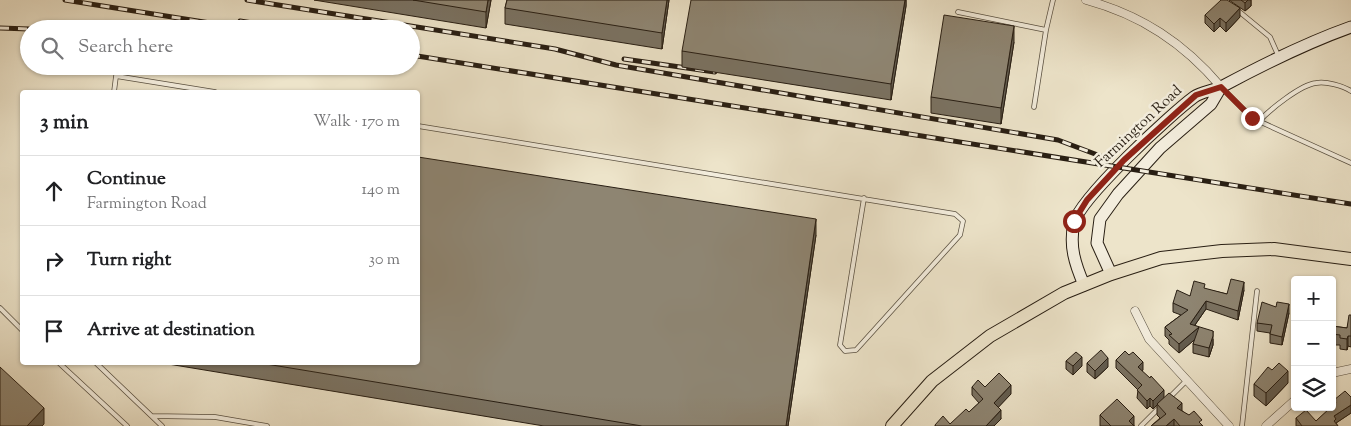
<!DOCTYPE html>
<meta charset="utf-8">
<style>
body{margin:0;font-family:"Sorts Mill Goudy",serif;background:#f6f6f6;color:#202124}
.controls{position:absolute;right:15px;bottom:15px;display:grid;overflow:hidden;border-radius:5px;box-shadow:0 1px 4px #0004}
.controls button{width:45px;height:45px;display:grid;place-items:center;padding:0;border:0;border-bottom:1px solid #e0e0e0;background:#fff;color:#202124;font:25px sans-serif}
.stop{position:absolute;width:15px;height:15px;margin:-11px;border:4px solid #8f2418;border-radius:50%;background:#fff}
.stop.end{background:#8f2418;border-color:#fff;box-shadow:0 1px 5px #0008}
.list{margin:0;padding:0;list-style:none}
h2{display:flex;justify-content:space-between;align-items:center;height:65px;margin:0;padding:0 20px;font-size:21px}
h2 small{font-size:16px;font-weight:400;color:#757577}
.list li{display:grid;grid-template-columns:32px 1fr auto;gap:15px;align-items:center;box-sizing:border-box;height:70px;padding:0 20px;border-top:1px solid #e0e0e0}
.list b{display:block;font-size:19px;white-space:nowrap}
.list p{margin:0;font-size:16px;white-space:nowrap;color:#757577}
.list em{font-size:16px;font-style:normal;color:#757577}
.icon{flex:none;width:28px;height:28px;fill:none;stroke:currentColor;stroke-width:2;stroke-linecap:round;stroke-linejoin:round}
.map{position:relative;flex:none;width:1351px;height:426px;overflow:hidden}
.search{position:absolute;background:#fff;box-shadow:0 1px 4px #0004;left:20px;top:20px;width:400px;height:55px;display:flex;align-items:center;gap:12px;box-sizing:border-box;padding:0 18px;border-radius:28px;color:#757577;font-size:19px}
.panel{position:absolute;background:#fff;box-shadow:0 1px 4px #0004;left:20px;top:90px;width:400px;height:275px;border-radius:5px}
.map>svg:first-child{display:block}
</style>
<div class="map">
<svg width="1351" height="426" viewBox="0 0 1351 426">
<rect width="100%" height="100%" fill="#ede4ca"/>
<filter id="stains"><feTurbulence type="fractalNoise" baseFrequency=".004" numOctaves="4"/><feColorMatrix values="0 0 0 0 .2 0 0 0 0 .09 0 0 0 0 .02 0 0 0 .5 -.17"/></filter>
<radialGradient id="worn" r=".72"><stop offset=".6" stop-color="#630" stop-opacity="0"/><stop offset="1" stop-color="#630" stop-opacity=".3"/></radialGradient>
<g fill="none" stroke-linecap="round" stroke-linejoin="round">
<g stroke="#595041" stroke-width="5.5">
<path id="service" d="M1236 9 1270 37 1278 55
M958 12 1046 30 1053 0
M1223 89 1252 118 1351 163
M114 92 116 76 215 92
M1034 107 1046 30
M1260 120C1271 109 1300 85 1316 83 1326 81 1343 86 1351 91
M418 126 955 214 963 221 960 235 856 350 845 351 840 345 864 198
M0 308 22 330
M58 362 127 426
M95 362 162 426
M1168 399 1186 381
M152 416 215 417 267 426
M1141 426 1160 407
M1242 426 1257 291"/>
</g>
<g stroke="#595041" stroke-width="9">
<path id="minor" d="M1086 0C1141 15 1184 43 1221 87
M1135 311 1149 339 1229 426
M1332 373 1351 369
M1266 426 1295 400"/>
</g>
<g stroke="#281e13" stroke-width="13">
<path id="secondary" d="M1111 274 1097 243 1100 219 1118 194 1160 148 1211 104 1221 87
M1084 285C1075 264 1069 246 1074 223 1080 198 1171 114 1194 97 1202 91 1214 91 1223 86 1264 64 1306 43 1351 27"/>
</g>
<g stroke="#281e13" stroke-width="14">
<path id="primary" d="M892 426 932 381 990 336 1064 293 1111 274 1161 258 1222 251 1274 249 1351 259"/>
</g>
<use href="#service" stroke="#f3eddd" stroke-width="4"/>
<use href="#minor" stroke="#f3eddd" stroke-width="8"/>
<use href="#secondary" stroke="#f3eddd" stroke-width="11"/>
<use href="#primary" stroke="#ede4ca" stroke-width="12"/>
<g stroke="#281e13" stroke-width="5">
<path id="rail" d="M65 0 248 29
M247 0 555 49 616 65 1058 140 1103 157
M240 21 289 29
M0 28 29 29
M411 55 1351 204
M624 59 715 72"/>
</g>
<use href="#rail" stroke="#f3eddd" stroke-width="3" stroke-dasharray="9" stroke-linecap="butt"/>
</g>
<path fill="#7a7262" stroke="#281e13" d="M314 0H491L486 28Z
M507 0H669L662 49 505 24V8Z
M906 0V6L891 100 682 67V51Z
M1229 0H1251V6L1245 11Z
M1205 15 1240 17 1226 32 1220 26 1214 32 1205 23Z
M1014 42 1001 124 931 113V97Z
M816 235 788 426H544L156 362H418Z
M1205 289 1227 294 1244 290 1238 320 1206 309 1195 325 1213 339V345L1209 357 1193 353V344L1195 339 1179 353 1169 344V340L1165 336V327L1181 315 1173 312V303L1190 296Z
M1289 313 1282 345 1270 343V333L1257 331V323Z
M1351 315V347L1348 346 1347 350 1340 349V345H1332V326L1347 328Z
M1116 360 1143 370 1142 371 1164 398 1153 409 1150 406 1147 409 1137 398 1138 390 1116 368Z
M1066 361 1082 366 1073 375 1066 369Z
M1087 363 1108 367 1095 379 1087 372Z
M1272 370 1288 383 1266 406 1254 396V384Z
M972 387H985L1011 394 998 407 1001 419 994 426H935V425L950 424 969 412 979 403 972 395Z
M1351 397V413L1336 423 1338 426H1296V418L1316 421 1334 405V400Z
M1157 404 1182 411 1203 426H1151L1160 418 1157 415Z
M1100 415 1134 425V426H1100Z"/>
<path fill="#635d50" stroke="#281e13" d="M488 0H491L486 28V12Z
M667 0H669L662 49V33Z
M905 0H906V6L891 100V84Z
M1248 0H1251V6L1245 11V3Z
M1240 8V17L1226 32V23Z
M1220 18V26L1214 32V24Z
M1014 26V42L1001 124V108Z
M816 219V235L788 426H786Z
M1244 282V290L1238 320V311Z
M1206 301V309L1190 332V324Z
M1289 304V313L1282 345V337Z
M1199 327V336L1179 353V344Z
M1213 331V345L1209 357V348Z
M1348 336V346L1347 350V339Z
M1082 357V366L1073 375V366Z
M1108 358V367L1095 379V371Z
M1143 362V370L1138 376V367Z
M1288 371V383L1266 406V393Z
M1011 385V394L994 412V403Z
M1164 390V398L1153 409V401Z
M1150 398V406L1147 409V401Z
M1182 403V413L1177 408Z
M1351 405V413L1336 423 1334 426V416Z
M44 408V424L42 426H27Z
M1001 410V419L994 426H986Z
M1134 416V426L1129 421Z
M1174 419V426H1166Z"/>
<path fill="#8e8572" stroke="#281e13" d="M413 0H488L486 12Z
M507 0H667L662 33 505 8Z
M691 0H905L891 84 682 51Z
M1221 0H1227L1240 8 1226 23 1220 18 1214 24 1205 15Z
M1241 0H1248L1245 3Z
M944 15 1014 26 1001 108 931 97Z
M418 157 816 219 786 426H642L254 362H418Z
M1231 279 1244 282 1238 311 1206 301 1190 324 1213 331V336L1209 348 1193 344 1199 327 1179 344 1169 335 1172 334 1165 327 1188 310 1173 303 1177 290 1190 296 1194 281 1205 284 1204 288 1227 294Z
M1262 302 1276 307 1277 302 1289 304 1282 337 1270 334 1272 325 1257 323Z
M1349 315H1351V336H1348L1347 339 1340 338V335L1332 334V326L1347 328Z
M1101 350 1108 358 1095 371 1087 363Z
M1125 351 1129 355 1133 352 1143 362 1138 367 1150 378 1151 376 1164 390 1153 401 1150 398 1147 401 1137 390 1142 385 1116 360Z
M1076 352 1082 357 1073 366 1066 361Z
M1279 363 1288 371 1266 393 1254 384 1268 367 1272 370Z
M0 367 44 408 27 426H0Z
M999 373 1011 385 994 403 1001 410 986 426H936L935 425 943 416 950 424 966 409 969 412 983 399 972 387 978 380 985 387Z
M1345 391 1351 397V405L1334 416 1336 419 1334 421 1338 426H1302L1296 418 1306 410 1316 421 1331 407H1332V406L1336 403 1334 400Z
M1169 393 1182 403 1177 408 1189 415 1194 411 1202 420 1199 422 1203 426H1180L1174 419 1166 426H1151L1166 414 1157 404Z
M1117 399 1134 416 1129 421 1134 426H1111L1100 415Z"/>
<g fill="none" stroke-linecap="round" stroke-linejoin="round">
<path stroke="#8f2418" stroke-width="6" d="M1074 221 1087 200 1124 160 1196 95 1221 87 1252 118"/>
</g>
<g text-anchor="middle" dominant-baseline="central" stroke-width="5" stroke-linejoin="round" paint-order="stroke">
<g font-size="15" fill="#281e13" stroke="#f3eddd">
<text transform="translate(1139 127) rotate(-43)">Farmington Road</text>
</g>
</g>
<rect width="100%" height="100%" filter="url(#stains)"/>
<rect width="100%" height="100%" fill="url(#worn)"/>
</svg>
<div class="controls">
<button>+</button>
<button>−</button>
<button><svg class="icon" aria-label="layers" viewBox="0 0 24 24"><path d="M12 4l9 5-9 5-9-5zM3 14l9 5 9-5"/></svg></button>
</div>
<div class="stop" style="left:1074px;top:221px"></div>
<div class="stop end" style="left:1252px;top:118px"></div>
<div class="search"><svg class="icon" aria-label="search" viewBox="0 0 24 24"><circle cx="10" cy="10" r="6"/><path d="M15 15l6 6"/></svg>Search here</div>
<section class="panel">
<h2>3 min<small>Walk · 170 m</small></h2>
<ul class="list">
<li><svg class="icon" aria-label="ahead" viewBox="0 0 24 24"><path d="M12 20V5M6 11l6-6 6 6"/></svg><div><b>Continue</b><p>Farmington Road</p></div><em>140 m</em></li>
<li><svg class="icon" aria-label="right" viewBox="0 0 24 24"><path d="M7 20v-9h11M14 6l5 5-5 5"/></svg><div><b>Turn right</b></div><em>30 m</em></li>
<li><svg class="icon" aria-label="arrive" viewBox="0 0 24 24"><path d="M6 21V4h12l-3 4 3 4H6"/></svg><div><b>Arrive at destination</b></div></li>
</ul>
</section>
</div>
